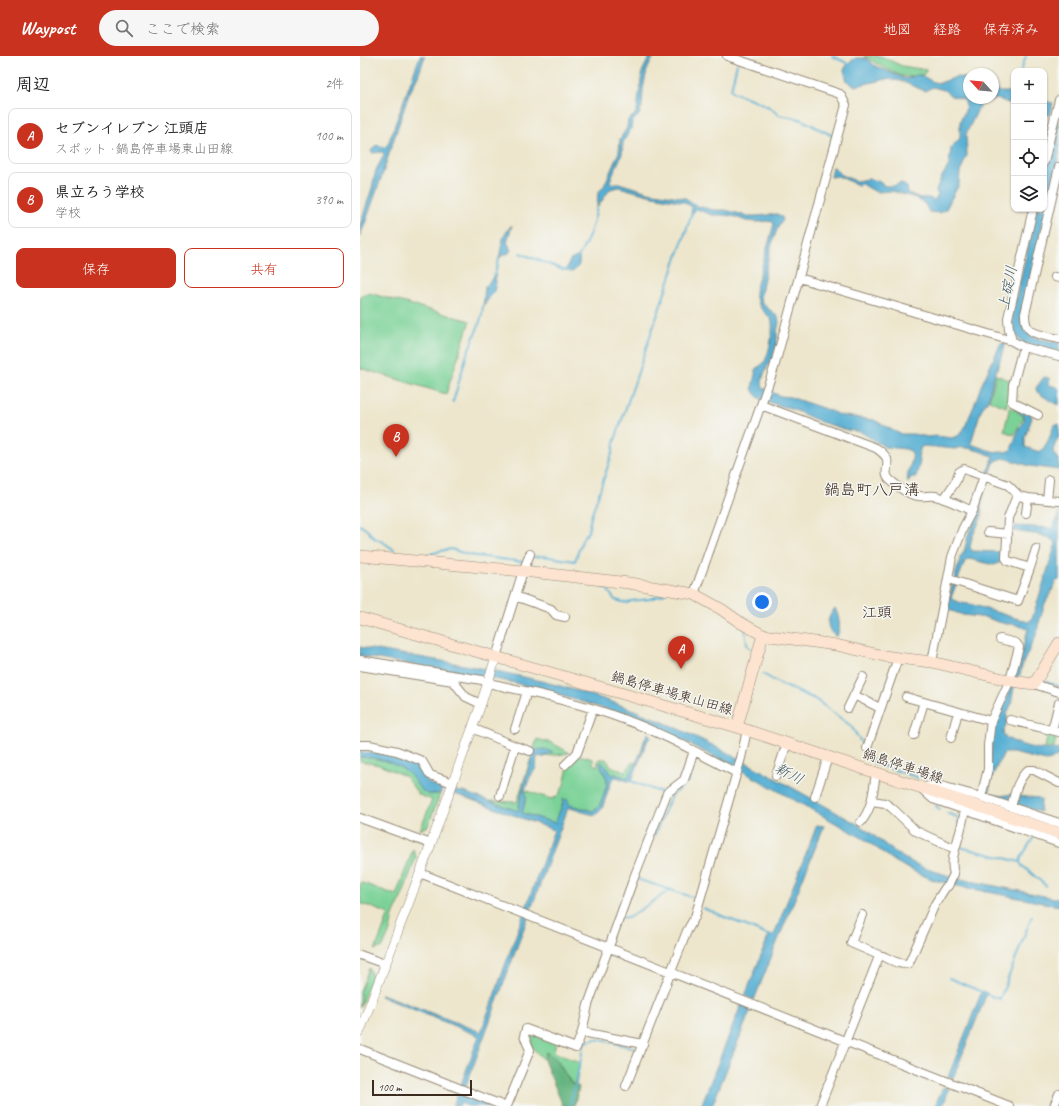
<!DOCTYPE html>
<html lang="ja">
<meta charset="utf-8">
<style>
body{margin:0;font-family:Caveat,"Klee One",sans-serif;background:#f6f6f6;color:#202124}
.controls{position:absolute;right:12px;top:12px;display:grid;overflow:hidden;border-radius:8px;box-shadow:0 1px 3px #0004}
.controls button{width:36px;height:36px;display:grid;place-items:center;padding:0;border:0;border-bottom:1px solid #e0e0e0;background:#fff;color:#202124;font:20px sans-serif}
.compass{position:absolute;left:603px;top:12px;width:36px;height:36px;border-radius:50%;background:#fff;box-shadow:0 1px 3px #0004;rotate:296deg}
.scale{position:absolute;left:12px;bottom:10px;width:100px;box-sizing:border-box;padding-left:4px;border:2px solid #3b2a1e;border-top:0;font-size:11px;line-height:14px;white-space:nowrap;color:#3b2a1e;-webkit-text-stroke:3px #f6f6f2;paint-order:stroke}
.you{position:absolute;left:402px;top:546px;width:14px;height:14px;margin:-10px;border:3px solid #fff;border-radius:50%;background:#1a73e8;box-shadow:0 0 0 6px #1a73e833}
.badge{display:grid;place-items:center;width:26px;height:26px;border-radius:50%;background:#c8321e;color:#fff;font-size:13px;font-weight:700}
.pin{position:absolute;translate:-50% -33px;filter:drop-shadow(0 1px 2px #0008)}
.pin::after{content:'';position:absolute;top:21px;width:14px;height:12px;background:inherit;clip-path:polygon(0 0,100% 0,50% 100%)}
.list{margin:0;padding:0;list-style:none}
h2{display:flex;justify-content:space-between;align-items:center;height:52px;margin:0;padding:0 16px;font-size:17px}
h2 small{font-size:13px;font-weight:400;color:#757577}
.list li{display:grid;grid-template-columns:26px 1fr auto;gap:12px;align-items:center;box-sizing:border-box;height:56px;margin:0 8px 8px;padding:0 8px;border:1px solid #e0e0e0;border-radius:8px}
.list b{display:block;font-size:15px;white-space:nowrap}
.list p{margin:0;font-size:13px;white-space:nowrap;color:#757577}
.list em{font-size:13px;font-style:normal;color:#757577}
.actions{display:flex;gap:8px;padding:12px 16px}
.actions a{flex:1;padding:9px 0;border:1px solid #c8321e;border-radius:8px;text-align:center;font-size:14px;color:#c8321e}
.actions .main{background:#c8321e;color:#fff}
.icon{flex:none;width:22px;height:22px;fill:none;stroke:currentColor;stroke-width:2;stroke-linecap:round;stroke-linejoin:round}
.map{position:relative;flex:none;width:699px;height:1050px;overflow:hidden}
header{display:flex;align-items:center;gap:24px;box-sizing:border-box;height:56px;padding:0 20px;background:#c8321e;color:#fff}
header strong{font-size:19px}
nav{display:flex;gap:22px;margin-inline-start:auto;font-size:14px}
.search{width:280px;height:36px;background:#f6f6f6;display:flex;align-items:center;gap:10px;box-sizing:border-box;padding:0 14px;border-radius:22px;color:#757577;font-size:15px}
main{display:flex}
aside{flex:1;background:#fff}
.map>svg:first-child{display:block}
</style>
<header>
<strong>Waypost</strong>
<div class="search"><svg class="icon" aria-label="search" viewBox="0 0 24 24"><circle cx="10" cy="10" r="6"/><path d="M15 15l6 6"/></svg>ここで検索</div>
<nav><a>地図</a><a>経路</a><a>保存済み</a></nav>
</header>
<main>
<aside>
<h2>周辺<small>2件</small></h2>
<ul class="list">
<li><span class="badge">A</span><div><b>セブンイレブン 江頭店</b><p>スポット · 鍋島停車場東山田線</p></div><em>100 m</em></li>
<li><span class="badge">B</span><div><b>県立ろう学校</b><p>学校</p></div><em>390 m</em></li>
</ul>
<div class="actions"><a class="main">保存</a><a>共有</a></div>
</aside>
<div class="map">
<svg width="699" height="1050" viewBox="0 0 699 1050">
<rect width="100%" height="100%" fill="#f6f6f2"/>
<filter id="ink" filterUnits="userSpaceOnUse"><feTurbulence type="fractalNoise" baseFrequency=".025" numOctaves="2"/><feDisplacementMap in="SourceGraphic" scale="8" xChannelSelector="R" yChannelSelector="G"/><feConvolveMatrix kernelMatrix="1 2 1 2 8 2 1 2 1" color-interpolation-filters="sRGB"/></filter>
<filter id="wash" filterUnits="userSpaceOnUse"><feTurbulence type="fractalNoise" baseFrequency=".012" numOctaves="4" result="noise"/><feDisplacementMap in="SourceGraphic" scale="16" xChannelSelector="R" yChannelSelector="G"/><feGaussianBlur stdDeviation="0.9" result="paint"/><feColorMatrix in="noise" values="0 0 0 0 0 0 0 0 0 0 0 0 0 0 0 0 0 1.4 0 .05"/><feComposite in="paint" operator="in"/></filter>
<g filter="url(#wash)">
<rect width="100%" height="100%" fill="#ede6cc"/>
<path fill="#7ad297" stroke="#5a7e5a" d="M504 0H521L542 10 567 14 563 19C557 18 553 21 547 21 539 21 511 5 504 0Z
M9 237 110 265 86 338 0 312V241Z
M636 319 652 325 650 338 646 351 629 344Z
M650 350 664 361 654 379 644 375Z
M688 676 697 678 694 691 685 692Z
M177 683 192 687 210 697 183 701 192 696 175 694 162 735 158 755 130 745 157 746Z
M219 699 233 703V708L237 710 239 703H246L251 710 265 716 273 706 277 707 267 722 255 718 252 719 244 708 241 711 247 723V729L239 751 233 755 209 749 203 744V747L195 767 162 757 166 742 165 734 191 743 197 741 204 729 208 711Z
M0 701C18 702 32 705 47 716 55 722 58 735 68 738 71 739 76 737 80 738L68 770 60 774 72 744 59 739 45 720 19 709 0 705Z
M53 793 56 801 43 838 33 860 30 875 23 891 15 894 29 858 0 847V826L36 839Z
M9 912 12 921 0 951V935Z
M170 977 196 986 194 996 220 1007 216 1029 211 1027 196 1003 186 996 184 1004 171 990 167 980Z"/>
<path fill="#63b480" stroke="#4f6f4f" d="M186 996 196 1003 211 1027 219 1031 214 1050H203L184 1004Z"/>
<path fill="#56afd3" stroke="#486c78" d="M60 0H65L58 20 49 38 25 110 24 114C16 136 9 158 0 180V169L12 132 16 114 24 99 23 96 12 97 11 95 15 90 19 89 24 92 28 88Z
M290 0H294L287 14 283 33 282 49 279 59 272 66 271 73 263 86 262 98 250 125 251 128 259 127 288 136 325 142 338 150 353 154H365L388 160H397L417 158 421 160 423 164C411 177 404 224 400 242L403 248 418 261 419 266 417 275V286L411 308H409C405 315 400 325 403 332L420 340 430 341 471 355 479 359 485 360 514 364 540 378H553L568 381 577 380 591 382 598 380 604 373 614 350 621 330 641 287H646L633 324 628 344 621 354 613 380 611 388C623 392 639 400 651 394L659 372 662 369 665 362C663 357 657 355 654 351L671 358 672 362 665 381V391L680 396C687 389 691 379 694 369L699 368V380L695 388 693 396 697 402 699 403V414L670 410 644 402 638 404 634 407 625 432 621 451 622 460 612 481 610 491 612 495 641 496 642 501 641 506 634 509 609 503 605 505 591 542C596 546 604 548 610 548L668 566 672 563 696 487 695 485 681 479 654 475 655 470 691 472 694 470 699 456V524L696 525 691 537 685 547 678 570 677 577 663 607 660 619 658 620 654 631 651 649 647 658V666L643 676 644 680C654 687 667 691 680 693 686 694 693 692 699 694V701L697 700 691 704 686 705 653 697H644C639 706 627 727 630 737L641 740 652 738 657 740 679 742 681 744 680 756 626 738 634 671 637 663 645 647 650 630 656 619 668 573 654 568H646L635 565 628 562 603 559 589 554 587 551 588 544 597 513 599 508 600 501 604 496 609 476 617 460 627 419 633 400C624 397 604 388 595 393L564 390 561 391 558 400 560 405 556 421H551L548 427C545 415 554 408 552 396L546 393 525 391 501 376 487 374 461 366 430 352 417 349 399 342 394 337 392 332 396 314 398 311C401 310 403 308 405 305 409 297 415 271 411 263 410 261 407 259 405 257 398 250 396 244 395 235L414 168 412 165 397 166 386 165 373 160 363 159H352L337 153 331 159 332 151 324 146 288 139 259 131 250 133 237 152 238 137 244 130 259 96 260 83 267 72 268 64 274 60 277 54 282 16Z
M496 2H505L517 11 546 23 557 19 563 20 573 26 580 27 596 21 609 22V42H633V29L640 36H649L654 38V48L648 47 637 43 627 45 619 51 606 78 607 99 600 116 599 128 586 153 579 157 569 156 565 148 556 142 532 135 516 136 502 128 498 129 478 120 471 121 473 110 481 119 496 125 508 123 518 125 525 130H534L541 127 547 131 548 137 560 142H569L574 144 578 140 576 135 581 122 589 109 591 92 600 82V65L605 55 606 48 603 43 591 40 584 34 573 31 565 35 541 25 527 23 495 30 487 25 484 14 488 7Z
M684 45 693 47 690 60 684 57Z
M699 62V99L661 260C663 284 680 282 699 287V297C689 294 662 290 657 281H658C653 275 652 267 652 259L677 153H684V125Z
M152 169 147 186 151 194 149 197 143 199 139 203C142 189 141 180 152 169Z
M219 200C220 208 219 212 212 216L207 214V212L210 204Z
M135 218 136 227 134 235 123 251 125 231 132 223Z
M684 321 689 322V329L697 331 699 333V349L686 342 677 336 676 332Z
M475 552C480 564 481 569 477 581 465 573 466 563 475 552Z
M0 591C91 607 184 619 271 653 350 683 425 728 499 769L512 778 527 790 542 801 564 812 596 822 699 843V850L593 829 574 824 557 817 536 806 504 783 386 717 306 676 268 660 216 644 155 627 119 620 0 600Z
M288 677 291 682 288 683 271 726 256 721 252 723 242 753 236 759C226 758 217 753 208 752L103 1038 132 1050H108L100 1047 99 1050H93L119 980 20 940 22 938 121 976 194 774 101 740 93 738 94 735 103 736 158 755C162 734 167 713 175 694L184 693 193 696 183 701 177 700 176 712 170 721 165 734 166 742 162 757 195 767 203 747V743L208 744 209 749 233 755 239 751 247 729V723L241 711V706L244 708 252 719 255 718 267 722C273 713 277 705 281 696 283 689 284 683 288 677Z
M0 696 27 698 44 703 57 709 69 727 75 730 82 733 80 738C76 737 71 739 68 738 58 735 55 722 47 716 32 705 18 702 0 701Z
M457 769 464 770 394 944 385 940 409 879H414Z
M622 935 627 937 593 1022 588 1021Z
M381 949 391 953 352 1050H341Z
M583 1031 589 1033 583 1050H575Z"/>
<g fill="none" stroke-linecap="round" stroke-linejoin="round">
<path stroke="#56afd3" stroke-width="2" d="M472 0 489 8
M377 8 371 33 373 36 394 44 409 51 419 59 440 63 473 80 464 110
M661 15 666 0
M160 197 204 214H209
M217 203C228 185 233 171 237 151
M134 221 139 203
M93 346 107 298 118 271 122 259 123 249
M0 469 7 474 14 482 23 486 33 493 37 499
M63 501 80 495 91 493 109 499 164 506
M172 501 183 500 215 505 223 482 228 476 231 461 253 395 254 387 332 157
M168 507 179 512
M239 529 247 533 255 544 267 547 271 545 290 543 305 538
M385 573 387 589 390 592
M403 618 420 628 455 643 491 670 514 707 559 722
M681 624 699 630
M271 725 303 737
M326 727 329 725 332 713
M576 750 580 754
M587 757 597 761 599 767
M294 780 311 740 323 730
M673 782 661 802 660 806 662 810 670 816 686 830
M600 791 660 806
M277 821V823L335 842
M343 852 410 880
M262 861 268 862 310 834
M589 922 622 936 624 938H626L640 943 672 860
M210 1050 221 1003 223 987 236 983 275 992"/>
</g>
</g>
<g filter="url(#ink)">
<g fill="none" stroke-linecap="round" stroke-linejoin="round">
<g stroke="#948875" stroke-width="10">
<path id="minor" d="M684 106 699 44
M699 111 665 258C665 263 665 269 669 273 674 279 691 281 699 283
M695 221 699 222
M439 222 652 285 663 291 699 300
M652 285 649 274 648 262 673 153
M663 291 653 329 652 346 678 359
M401 349 516 392C520 395 525 398 527 403 529 411 523 418 530 424 538 431 548 439 559 440 564 441 569 439 575 440 585 442 601 450 612 455L603 472 592 501 572 606
M584 443 596 425 599 416 604 413 648 429 659 440 668 442 699 445
M687 444 689 424
M612 455 624 420
M666 457 668 442
M628 476 648 478
M670 512 676 493
M589 523 658 545 670 512 648 505 646 502 648 462 656 442 657 439
M334 538 414 312 486 49 480 38 367 0
M155 540 191 553 196 559 205 561
M136 601 163 515 170 498
M0 604 122 624 128 627C173 637 219 646 263 663 303 677 339 698 377 717
M0 610 93 625 106 641 121 648
M674 628 699 636
M494 639 520 652
M546 641 631 665
M488 652 503 621
M650 664 699 676
M112 672 155 690 170 695
M155 673 167 636
M692 674 699 647
M554 679 564 646
M591 682 598 656
M0 689H9L37 695 62 705 70 719 93 727
M507 692 538 602
M205 709 217 697 233 653
M416 720 427 687
M562 731 578 729 621 741 628 713V689L631 665 650 624 659 591 656 587 640 583
M140 740 155 690
M455 741 468 701
M621 741 699 767
M512 745 525 747 532 752 556 775 595 793
M651 751C655 737 657 724 668 714H674L699 727
M605 754 699 787
M0 762 71 788
M501 766C513 751 513 735 516 717
M60 817 649 1050
M502 859 491 887 521 900
M0 899 25 908
M222 976 283 988
M0 993 144 1050
M266 1030 327 875 335 861 381 702 387 674
M147 1050 170 994 164 980 166 973 216 992 222 976 228 949 273 824 307 737 324 724 334 695
M460 1050 518 903 521 900H523C531 904 541 910 549 907L575 848 585 832 588 830 594 818C590 806 595 794 598 783 601 773 603 764 605 754L573 743 563 734
M694 1050 699 1038"/>
</g>
<g stroke="#948875" stroke-width="10">
<path id="tertiary" d="M0 975 71 788 121 648 136 601"/>
</g>
<g stroke="#948875" stroke-width="12">
<path id="secondary" d="M0 500 163 515 269 527 334 538 361 553 381 567 403 579 476 589 524 600 538 602 572 606 652 625 674 628 699 587
M0 562 136 601 377 671 699 777
M377 671 403 579"/>
</g>
<use href="#minor" stroke="#fff" stroke-width="8"/>
<use href="#tertiary" stroke="#fff" stroke-width="9"/>
<use href="#secondary" stroke="#fde4d1" stroke-width="11"/>
</g>
</g>
<g text-anchor="middle" dominant-baseline="central" stroke-width="3" stroke-linejoin="round" paint-order="stroke">
<g font-size="14" fill="#3b2a1e" stroke="#f6f6f2">
<text transform="translate(312 637) rotate(16)">鍋島停車場東山田線</text>
<text transform="translate(543 710) rotate(18)">鍋島停車場線</text>
</g>
<g font-size="15" font-style="italic" fill="#44595d" stroke="#f6f6f2">
<text transform="translate(648 232) rotate(-79)">上碇川</text>
<text transform="translate(429 718) rotate(28)">新川</text>
</g>
<g font-size="15" fill="#3b2a1e" stroke="#f6f6f2">
<text x="517" y="556">江頭</text>
</g>
<g font-size="16" fill="#3b2a1e" stroke="#f6f6f2">
<text x="512" y="434">鍋島町八戸溝</text>
</g>
</g>
</svg>
<div class="controls">
<button>+</button>
<button>−</button>
<button><svg class="icon" aria-label="locate" viewBox="0 0 24 24"><circle cx="12" cy="12" r="6"/><path d="M12 2v4M12 18v4M2 12h4M18 12h4"/></svg></button>
<button><svg class="icon" aria-label="layers" viewBox="0 0 24 24"><path d="M12 4l9 5-9 5-9-5zM3 14l9 5 9-5"/></svg></button>
</div>
<svg class="compass" viewBox="-18 -18 36 36"><path d="M0-13l5 13h-10z" fill="#e53935"/><path d="M0 13l5-13h-10z" fill="#757577"/></svg>
<div class="scale">100 m</div>
<div class="you"></div>
<div class="pin badge" style="left:321px;top:613px">A</div>
<div class="pin badge" style="left:36px;top:401px">B</div>
</div>
</main>
